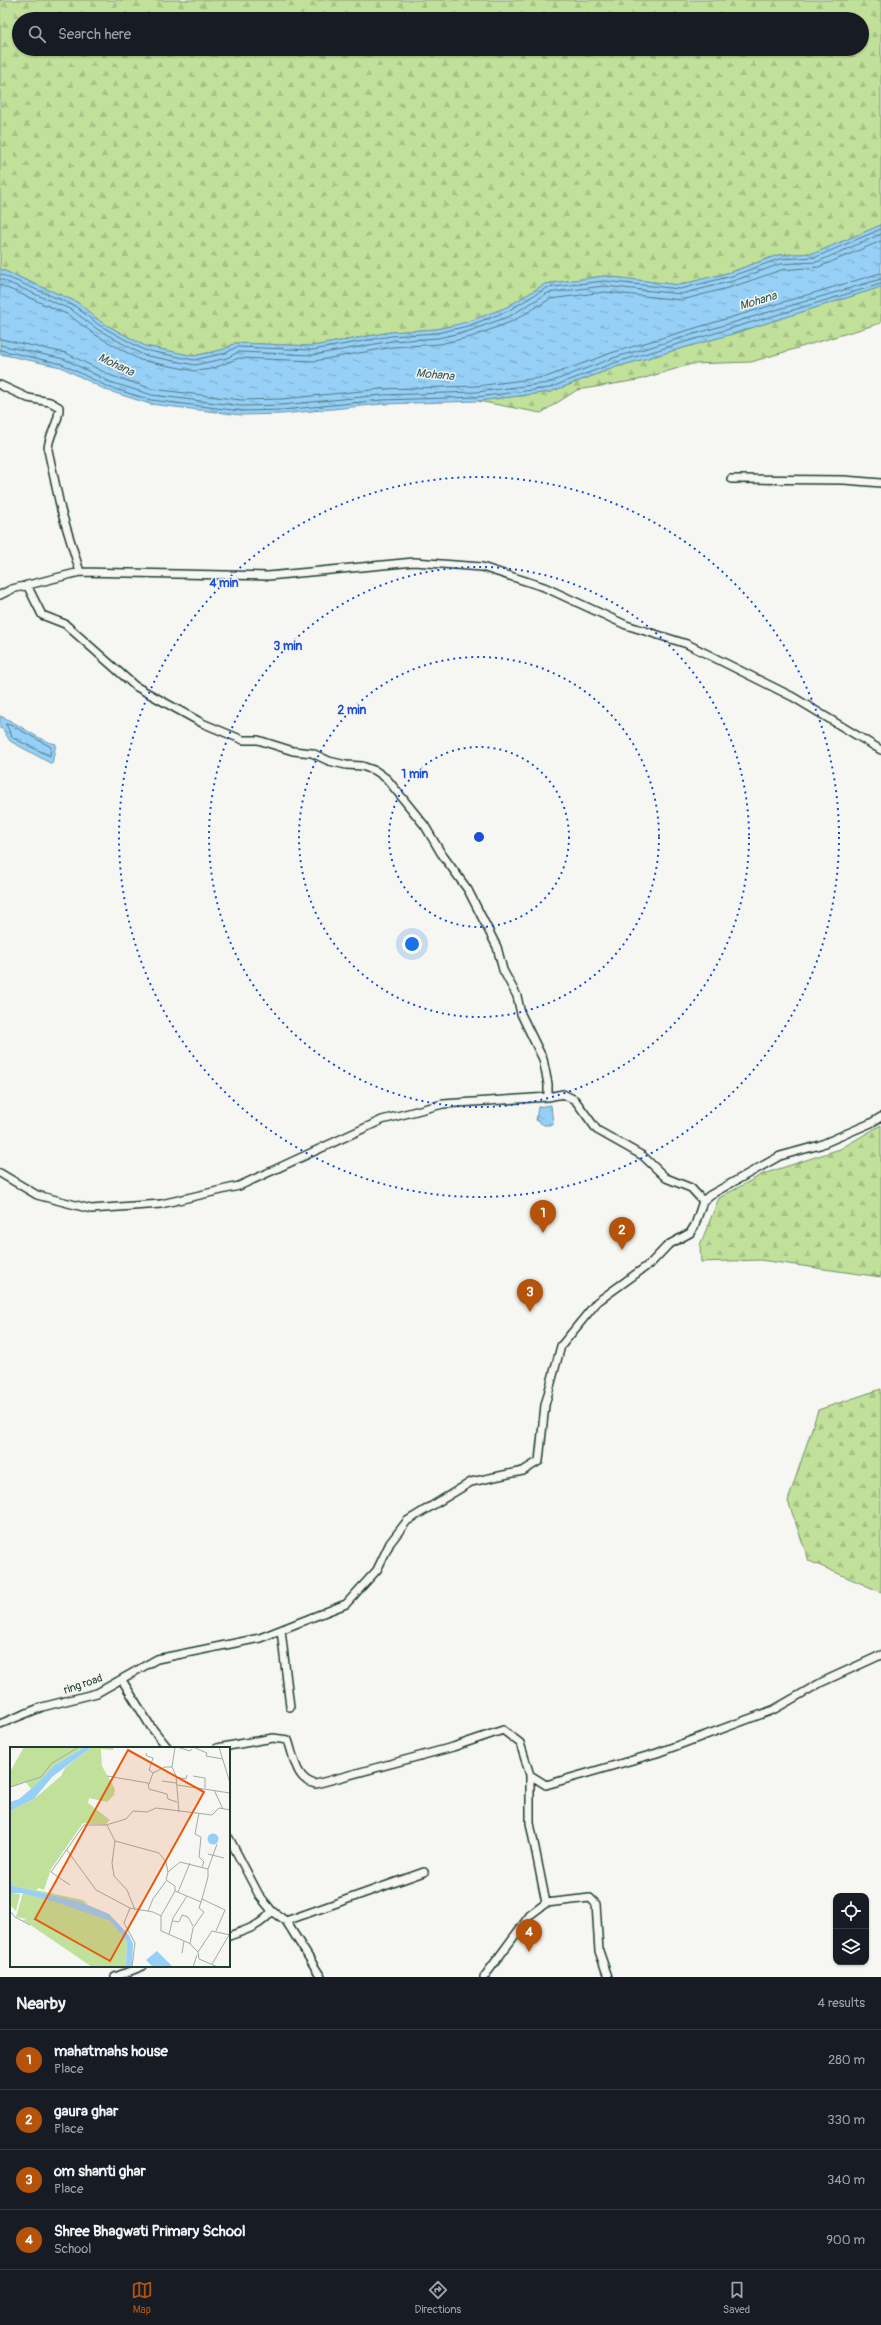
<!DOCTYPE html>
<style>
body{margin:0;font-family:Pangolin,sans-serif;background:#242831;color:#f1f3f6}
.controls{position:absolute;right:12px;bottom:12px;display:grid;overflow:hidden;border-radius:8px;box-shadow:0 1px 3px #0004}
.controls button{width:36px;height:36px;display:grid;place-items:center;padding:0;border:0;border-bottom:1px solid #363941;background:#171b24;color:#f1f3f6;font:20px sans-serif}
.you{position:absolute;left:412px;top:944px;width:14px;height:14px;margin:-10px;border:3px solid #fff;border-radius:50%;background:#1a73e8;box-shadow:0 0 0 6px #1a73e833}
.badge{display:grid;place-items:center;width:26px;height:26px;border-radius:50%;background:#b45309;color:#fff;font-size:13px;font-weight:700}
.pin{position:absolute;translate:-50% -33px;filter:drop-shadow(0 1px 2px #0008)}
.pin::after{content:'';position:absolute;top:21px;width:14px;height:12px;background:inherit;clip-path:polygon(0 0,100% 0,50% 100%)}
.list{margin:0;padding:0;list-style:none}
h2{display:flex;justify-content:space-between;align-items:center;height:52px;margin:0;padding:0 16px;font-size:17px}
h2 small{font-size:13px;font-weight:400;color:#9ea1a6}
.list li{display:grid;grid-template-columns:26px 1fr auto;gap:12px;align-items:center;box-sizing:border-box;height:60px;padding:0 16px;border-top:1px solid #363941}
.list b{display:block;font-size:15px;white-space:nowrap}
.list p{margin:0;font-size:13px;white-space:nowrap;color:#9ea1a6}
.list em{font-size:13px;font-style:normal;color:#9ea1a6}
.icon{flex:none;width:22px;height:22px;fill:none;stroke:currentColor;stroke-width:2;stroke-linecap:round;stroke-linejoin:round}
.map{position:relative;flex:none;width:881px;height:1977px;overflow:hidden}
.search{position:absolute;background:#171b24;box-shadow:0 1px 3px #0004;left:12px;right:12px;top:12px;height:44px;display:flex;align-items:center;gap:10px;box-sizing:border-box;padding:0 14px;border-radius:22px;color:#9ea1a6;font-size:15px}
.sheet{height:292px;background:#171b24}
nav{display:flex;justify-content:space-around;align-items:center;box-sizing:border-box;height:56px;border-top:1px solid #363941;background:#171b24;font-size:11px;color:#9ea1a6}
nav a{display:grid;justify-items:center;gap:2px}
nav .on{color:#b45309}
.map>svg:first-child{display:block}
</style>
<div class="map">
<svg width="881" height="1977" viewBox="0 0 881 1977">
<defs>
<pattern id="forest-firs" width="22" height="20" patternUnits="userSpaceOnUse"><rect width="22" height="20" fill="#c1e19a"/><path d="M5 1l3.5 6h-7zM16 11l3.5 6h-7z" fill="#a5c285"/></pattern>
<pattern id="water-ripples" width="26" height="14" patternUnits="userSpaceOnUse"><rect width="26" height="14" fill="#97d0f7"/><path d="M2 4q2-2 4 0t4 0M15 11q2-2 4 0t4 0" fill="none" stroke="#7baac9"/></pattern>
</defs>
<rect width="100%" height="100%" fill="#f6f6f2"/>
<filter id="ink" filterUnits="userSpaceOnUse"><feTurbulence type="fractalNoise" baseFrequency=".025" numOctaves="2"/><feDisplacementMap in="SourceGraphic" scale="8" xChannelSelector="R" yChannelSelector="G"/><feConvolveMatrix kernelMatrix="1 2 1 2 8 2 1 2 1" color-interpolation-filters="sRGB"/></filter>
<g filter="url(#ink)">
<path fill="url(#forest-firs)" stroke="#708f67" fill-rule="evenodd" d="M0 0H881V225L815 253 778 255 731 272 679 285 604 276 545 284 507 307 467 323 437 329 391 332 313 346 235 343 225 349 194 356 145 346 101 322 77 302 0 269ZM19 19H862V49H19Z
M881 287V323L751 362 692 364 638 380 577 390 541 413 478 401 550 392 616 367 732 334Z
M881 1125V1277L760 1260 701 1262 700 1245 719 1198 763 1174 840 1149Z
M881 1389V1592L809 1561 788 1501 818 1410Z"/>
<path fill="url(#water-ripples)" stroke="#6795a9" d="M881 225V287L732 334 616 367 550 392 478 401 382 404 282 414 241 415 150 404 106 390 61 367 0 354V269L77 302 101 322 145 346 194 356 225 349 235 343 313 346 391 332 437 329 467 322 507 307 545 284 604 276 679 285 731 272 778 255 815 253Z
M0 716C19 723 38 741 56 744L52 764 10 741 2 728 0 729Z
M551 1105 553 1125H544L536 1120 538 1107Z"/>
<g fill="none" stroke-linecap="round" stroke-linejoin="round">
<path stroke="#4f7882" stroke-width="1" d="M0 274 75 306 99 325 144 350 194 360 226 353 236 347 313 350 391 336 437 333 468 326 508 311 546 288 604 281 680 289 732 276 779 259 816 257 881 229
M0 279 72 310 97 329 143 355 195 365 227 358 238 352 313 355 392 341 438 338 469 331 510 316 548 293 604 286 681 294 733 281 780 264 817 262 881 234
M0 285 69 315 94 334 140 360 195 371 211 369 239 358 314 361 393 347 440 344 471 337 513 321 550 299 605 292 682 300 735 286 781 270 819 267 881 241
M0 339 66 353 112 376 153 389 241 400 282 399 381 389 477 386 546 377 611 353 881 273
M0 345 64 359 110 382 152 395 241 406 282 405 382 395 477 392 548 383 613 358 881 279
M0 350 62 364 108 387 151 400 241 411 282 410 382 400 477 397 549 388 614 363 881 284
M6 724 13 726 51 747 50 756 13 738Z"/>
<g stroke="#1f3d34" stroke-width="10">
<path id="minor" d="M0 385 28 398 50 402 59 407C60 423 48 434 48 450L61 510 80 572
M731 479 844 480 881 483
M0 595 12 589 80 572 268 576 414 562 482 567 544 587 626 625 687 644 793 697 881 750
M548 1097 563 1094 575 1100 597 1130 643 1156 666 1178 691 1188 703 1201
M0 1173 37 1195 91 1209 161 1204 239 1186 382 1120 443 1104 548 1097V1084L543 1059 521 1014 517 996 503 970 497 947 468 890 441 853 425 826 387 779 376 771 362 766 346 765 329 761 312 753 293 751 258 740H243L202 723 135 686 65 624 42 615 27 585
M281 1630 290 1707
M122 1680 151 1727 168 1748
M0 1724 42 1707 97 1693 157 1659 260 1638 346 1604 377 1570 390 1543 407 1521 471 1482 523 1471 539 1461 545 1405 561 1346 597 1302 651 1263 668 1245 690 1233 695 1225 703 1201 710 1195 780 1156 820 1145 871 1123 881 1117
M217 1748 273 1738 288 1740C294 1757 296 1781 316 1784L453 1747 503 1730 520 1743 530 1775 546 1785 657 1753 773 1710 822 1682 881 1655
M229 1838 259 1895 272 1911 286 1921 321 1977
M546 1903 590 1898 596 1904 599 1951 608 1977
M286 1921 424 1872
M229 1936C246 1930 261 1926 272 1911
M115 1977 143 1966
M484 1977 530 1915 546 1903 530 1823V1775"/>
</g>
<use href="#minor" stroke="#f6f6f2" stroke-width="7"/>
</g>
</g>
<g fill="none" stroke="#1d4ed8" stroke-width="2" stroke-dasharray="2 4">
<circle cx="479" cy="837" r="90"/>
<circle cx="479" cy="837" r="180"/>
<circle cx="479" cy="837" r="270"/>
<circle cx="479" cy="837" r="360"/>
</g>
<g text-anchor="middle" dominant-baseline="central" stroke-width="3" stroke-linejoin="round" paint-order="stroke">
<g font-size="11" fill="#1f3d34" stroke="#f6f6f2">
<text transform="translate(83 1684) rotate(-19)">ring road</text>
</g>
<g font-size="12" font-style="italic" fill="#375a5b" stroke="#f6f6f2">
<text transform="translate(758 301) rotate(-17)">Mohana</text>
<text transform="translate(116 365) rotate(25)">Mohana</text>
<text transform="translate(435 375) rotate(5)">Mohana</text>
</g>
</g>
<g transform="translate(10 1747)">
<rect width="220" height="220" fill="#f6f6f2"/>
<path d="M0 147H10L6 164 0 158ZM10 156 22 164 17 172 6 170Z" fill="#c1e19a"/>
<path d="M14 0H75L45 18 21 42 16 35 0 41V25ZM82 0H104L103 3 91 2V5L92 19 105 42 104 48 97 55 79 51 78 56 100 73 95 78 73 76 41 122 34 143 29 141 26 143 73 153 78 157 0 138V64L24 52 51 29 55 21ZM13 146 55 157 100 174 117 195 116 220H82L16 175 12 173 17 172 21 164 10 156Z" fill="#c1e19a"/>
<path d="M75 0H82L42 30 24 52 0 64V55L9 52 21 42 45 18ZM197.5 92a5.5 5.5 0 1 1 11 0a5.5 5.5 0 1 1-11 0ZM0 138 71 155 99 167 119 188 123 197 122 220H116L117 195 100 174 42 154 11 146 0 147ZM147 204 163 220H143L136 213Z" fill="#97d0f7"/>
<path fill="none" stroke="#a0aca6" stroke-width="1" d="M165 0 162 20 166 29 169 65M167 0 180 4 182 2M183 0 197 6 196 9 213 12M209 0 220 36M136 6 137 9 143 11 139 23 143 26M97 29 138 36 139 42 157 47 158 52 167 55M183 29 195 31V41M166 30 176 32 177 28M152 34 166 36M139 37 143 26 155 20H162M167 38 220 46M0 40 31 30 42 16 69 0M204 43 213 62M189 66 185 87 191 90 189 110 194 115 192 120M97 78 105 94M57 103 86 143 120 161 143 165 151 169V184L179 196 188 205M198 107 214 111M198 122 207 97M60 138 41 125 74 78H96L116 72 123 64 137 65 146 61 202 68 209 61 220 63M165 144V139L156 133 158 125 170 115 198 122V130L192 152M168 145 180 116M120 161 114 176 125 196 122 220M125 163 117 143 104 129 102 116 105 94 149 106 156 115 158 125M0 164 5 170 20 178M138 164 143 152 156 134M151 169 165 144 191 155M163 174 169 175 172 168 178 170 183 179M159 187 163 171 177 149M180 197 183 181 194 165 189 161 192 152 215 163 206 184M172 206 174 194M202 217 219 188M183 220 187 208M208 220 189 212 188 205 202 184 220 188"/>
<path fill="#e8590c" fill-opacity="0.15" stroke="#e8590c" stroke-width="2" d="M118 3 194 45 100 214 25 172Z"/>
<rect width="220" height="220" fill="none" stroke="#1f3d34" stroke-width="2"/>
</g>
<circle cx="479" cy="837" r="6" fill="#1d4ed8" stroke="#f6f6f2" stroke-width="2"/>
<g font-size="12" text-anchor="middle" font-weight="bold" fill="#1d4ed8" stroke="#f6f6f2" stroke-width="3" stroke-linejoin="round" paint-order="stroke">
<text x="224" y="587">4 min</text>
<text x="288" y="650">3 min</text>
<text x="352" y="714">2 min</text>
<text x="415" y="778">1 min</text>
</g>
</svg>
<div class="controls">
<button><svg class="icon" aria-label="locate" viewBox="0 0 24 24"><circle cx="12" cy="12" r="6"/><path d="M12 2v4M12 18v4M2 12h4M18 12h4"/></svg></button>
<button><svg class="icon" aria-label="layers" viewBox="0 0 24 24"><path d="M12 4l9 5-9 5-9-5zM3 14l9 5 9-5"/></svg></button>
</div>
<div class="you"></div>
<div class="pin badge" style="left:543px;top:1233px">1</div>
<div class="pin badge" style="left:622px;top:1250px">2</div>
<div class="pin badge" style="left:530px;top:1312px">3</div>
<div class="pin badge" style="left:529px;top:1952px">4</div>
<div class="search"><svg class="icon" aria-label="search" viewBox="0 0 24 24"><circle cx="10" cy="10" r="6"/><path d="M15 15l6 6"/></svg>Search here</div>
</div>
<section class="sheet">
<h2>Nearby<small>4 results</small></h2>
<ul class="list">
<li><span class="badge">1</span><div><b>mahatmahs house</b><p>Place</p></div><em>280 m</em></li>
<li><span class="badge">2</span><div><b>gaura ghar</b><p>Place</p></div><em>330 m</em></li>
<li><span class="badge">3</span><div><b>om shanti ghar</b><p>Place</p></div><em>340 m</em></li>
<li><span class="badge">4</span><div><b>Shree Bhagwati Primary School</b><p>School</p></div><em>900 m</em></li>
</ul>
</section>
<nav>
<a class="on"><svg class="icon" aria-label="map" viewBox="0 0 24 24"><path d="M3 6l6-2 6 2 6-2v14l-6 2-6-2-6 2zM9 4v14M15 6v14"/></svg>Map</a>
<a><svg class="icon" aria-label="directions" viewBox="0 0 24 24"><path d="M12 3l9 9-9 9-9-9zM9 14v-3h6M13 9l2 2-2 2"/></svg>Directions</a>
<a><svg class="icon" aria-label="saved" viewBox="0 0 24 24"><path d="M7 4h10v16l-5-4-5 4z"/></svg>Saved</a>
</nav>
